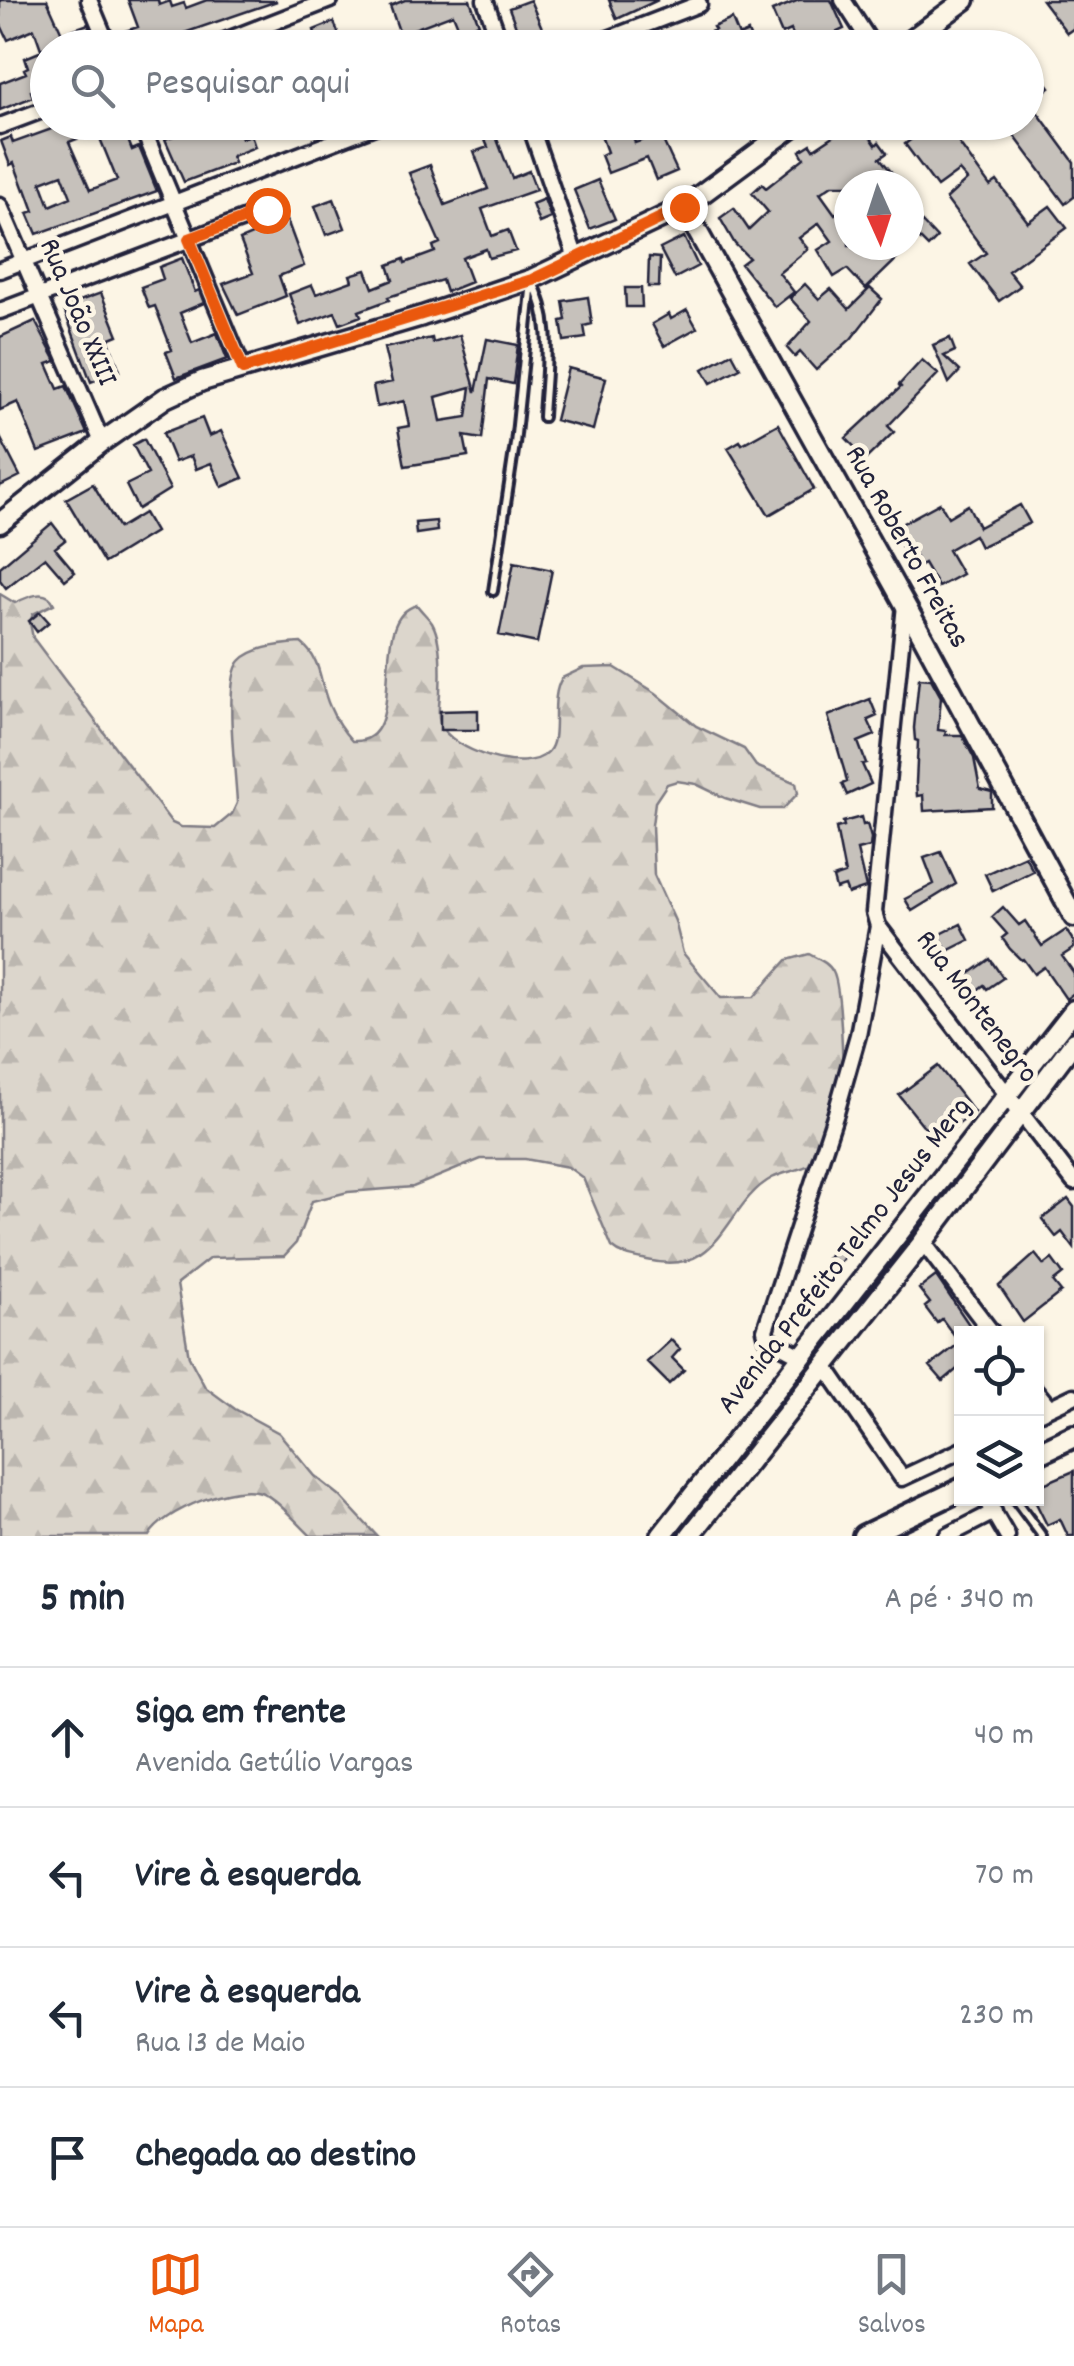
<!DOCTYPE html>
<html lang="pt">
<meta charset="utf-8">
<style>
body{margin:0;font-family:Dekko,sans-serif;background:#f2f2f3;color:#1f2937}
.controls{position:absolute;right:30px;bottom:30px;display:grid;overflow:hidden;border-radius:0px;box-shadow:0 2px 8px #0004}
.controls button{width:90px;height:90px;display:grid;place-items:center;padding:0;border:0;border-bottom:2px solid #e0e1e3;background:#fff;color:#1f2937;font:50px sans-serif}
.compass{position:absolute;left:834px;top:170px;width:90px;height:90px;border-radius:50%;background:#fff;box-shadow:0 2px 8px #0004;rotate:177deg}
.stop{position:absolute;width:30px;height:30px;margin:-22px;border:8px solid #ea580c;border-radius:50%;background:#fff}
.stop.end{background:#ea580c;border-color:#fff;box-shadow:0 2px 10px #0008}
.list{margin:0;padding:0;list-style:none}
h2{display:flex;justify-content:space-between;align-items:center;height:130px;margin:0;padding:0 40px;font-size:42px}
h2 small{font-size:32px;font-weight:400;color:#747a83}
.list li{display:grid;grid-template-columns:65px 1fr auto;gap:30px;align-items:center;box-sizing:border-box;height:140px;padding:0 40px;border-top:2px solid #e0e1e3}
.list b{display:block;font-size:38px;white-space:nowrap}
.list p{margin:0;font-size:32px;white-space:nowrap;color:#747a83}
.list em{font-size:32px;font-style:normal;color:#747a83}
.icon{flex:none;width:55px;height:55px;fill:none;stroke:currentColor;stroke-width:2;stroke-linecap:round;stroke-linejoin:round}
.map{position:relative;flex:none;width:1074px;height:1536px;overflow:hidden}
.search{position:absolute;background:#fff;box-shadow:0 2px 8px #0004;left:30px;right:30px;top:30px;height:110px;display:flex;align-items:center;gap:25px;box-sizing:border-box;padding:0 35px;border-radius:55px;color:#747a83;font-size:38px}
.sheet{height:690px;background:#fff}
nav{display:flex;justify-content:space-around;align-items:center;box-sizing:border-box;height:140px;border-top:2px solid #e0e1e3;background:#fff;font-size:28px;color:#747a83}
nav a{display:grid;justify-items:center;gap:5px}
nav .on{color:#ea580c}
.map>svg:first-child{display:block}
</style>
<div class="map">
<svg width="1074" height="1536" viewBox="0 0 1074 1536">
<defs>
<pattern id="forest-firs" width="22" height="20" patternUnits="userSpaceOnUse" patternTransform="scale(2.5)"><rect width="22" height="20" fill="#dcd6cc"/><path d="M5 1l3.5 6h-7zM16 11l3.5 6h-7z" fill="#bcb7b0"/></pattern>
</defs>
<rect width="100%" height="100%" fill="#fcf5e5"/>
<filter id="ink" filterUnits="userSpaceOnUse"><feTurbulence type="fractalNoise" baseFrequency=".01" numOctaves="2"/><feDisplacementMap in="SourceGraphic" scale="20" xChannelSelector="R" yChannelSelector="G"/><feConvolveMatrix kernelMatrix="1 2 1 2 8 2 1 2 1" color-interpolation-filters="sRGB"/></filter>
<g filter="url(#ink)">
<path fill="url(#forest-firs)" stroke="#7f7c84" stroke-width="2.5" d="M0 594 15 603C27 597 47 587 54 604L33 614 30 623 33 638 172 823 181 827 215 828 232 814 237 803C236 775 223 679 240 661 252 647 283 644 301 643 323 660 319 684 330 707 335 719 343 731 352 741 414 745 363 619 417 605 421 611 428 617 432 623 442 640 441 673 440 692 440 701 437 713 440 723 449 750 526 776 548 752 562 737 548 700 562 678L583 668 614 667 656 693 696 726 744 749 756 766 796 783 798 793 783 809H760L725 798 696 784 677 781 667 784 655 802 652 825 654 875 675 921 683 953 721 998 754 997 787 960 809 954C818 959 829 963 833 972 842 988 845 1097 841 1116 838 1127 831 1142 825 1151 815 1170 790 1169 772 1178 724 1204 724 1278 647 1260 634 1257 622 1256 612 1247L583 1178 568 1167 525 1159H481L413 1187 348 1192 312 1201 296 1243 284 1256 210 1258 177 1284 189 1357 205 1387 235 1409 279 1433 315 1476 339 1495 377 1536H311C299 1525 277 1499 263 1493 237 1481 162 1511 149 1536H0Z"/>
<path fill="#c6c1bb" stroke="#22223b" stroke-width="2.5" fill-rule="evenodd" d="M0 0H47L65 40 41 49 34 29 8 40 0 23Z
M128 0H158L159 5 170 1 172 7 184 3 186 8 207 0 277 1 184 33 185 36 156 48H131L125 31 138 27Z
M405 0H470L479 24 460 31 453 14 411 30 417 48H405L390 6Z
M530 0 545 35 551 33 557 48H524L509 8Z
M609 0H658L617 19Z
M799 0H831L844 29 829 36 834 48H798L791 30 782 34 772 11Z
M1042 0H1074V28L1067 33Z
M732 19 739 36 748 32 753 44 744 48H704L699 37 715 30 713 27Z
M334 22 341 40 321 48H291L316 37 314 30Z
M88 24 97 48H72L66 32Z
M42 51 48 66V85L31 91 33 97 0 110V83L26 73 24 69 28 67 25 58Z
M1026 56 1050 87 1030 102 1074 162V197L1065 204 1010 130 1020 122H1026Z
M71 122H121L132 150 139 147 157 191 37 234 28 213 34 211 26 189 24 190 14 163 10 165 1 141 11 137 13 143ZM97 131 117 180 90 190 69 142ZM62 174 71 197 50 206 41 182Z
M189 122H218L220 127 236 122 242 138 251 135 255 147 232 156 234 163 184 182 165 139 192 129Z
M596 122H628L635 143 660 134 677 171 656 180 647 158 608 173 601 155 607 152Z
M842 122H860L876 145 879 142 887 153 880 158 898 180 892 185H832L820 193 835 214 849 204V245H886L890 250 893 247 901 255 866 289 847 269 834 277 818 250 832 241 819 223 799 238 808 249 779 273 794 292 775 307 741 264 749 258 735 244 720 218 734 208 749 230 768 212 752 193 762 184 766 188 804 158 800 151 811 144 814 149 838 133 835 128Z
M901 122H936L942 131 947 127 990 186 997 181 1028 222 1050 206 1067 228 1008 271 1020 286 999 301 970 264 986 253 946 199 967 180 959 171 937 187 905 144 913 138Z
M495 134 512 178 529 171 536 190 482 209 492 236 508 230 516 251 489 258 486 249 462 258 471 282 446 292 442 280 388 297 389 300 359 311 361 316 340 324 335 312 300 325 289 294 312 285 316 294 352 281 350 275 366 270 373 288 393 280 388 265 404 259 405 263 435 252 433 246 440 243 409 173 430 165 445 205 488 189 474 152 488 147 484 138Z
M598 180 615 219 590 229 574 190Z
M334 199 345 228 326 235 315 206Z
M544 199 551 218 539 223 532 204Z
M287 220 304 266 279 276 286 296 238 315 223 284 253 273 240 240Z
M922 222 937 238 928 247 912 231Z
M684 237 698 266 675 278 660 249Z
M649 257 660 258 659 287H648Z
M182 258 195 292 199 290 204 303 180 313 192 343 217 333 227 359 176 378 166 352 172 350 155 306 149 308 141 287 163 279 159 267Z
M805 284 819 299 831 289 849 309 870 288 882 299 851 339 816 370 800 352 795 357 787 348 811 321 790 298Z
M625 288H641L642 307H626Z
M101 293 118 335 108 339 120 371 91 382 63 307Z
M588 297 592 324 584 326 586 338 564 341 561 321 566 320 563 301Z
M687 310 697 328 664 346 652 324 669 314 671 319Z
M35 321 56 361 47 364 58 389 66 386 87 433 38 452 18 402 0 410V337Z
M460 335 476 392 487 339 518 345 513 384 489 379 482 439 464 436 468 456 405 466 398 428 409 426 404 401 377 407 373 386 392 382 384 348 432 338 433 343ZM471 387 467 417 441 421 436 397Z
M950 338 955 351 944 356 960 371 949 383 933 345Z
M732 353 740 368 711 383 703 369Z
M922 360 938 374 888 426 894 432 866 459 846 438 901 387 899 385Z
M568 368 606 378 593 430 555 420Z
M202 418 209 436 221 431 243 478 222 487 211 463 196 469 191 456 175 462 163 433Z
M778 424 814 489 769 515 728 448 740 441 742 444Z
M0 437 20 476 0 486Z
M144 439 170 489 138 509 126 485 148 474 133 445Z
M93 484 119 528 144 513 155 532 104 563 66 499Z
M940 503 948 517 968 505 979 527 1020 505 1030 523 980 547 974 535 948 550 962 574 938 587 924 563 920 565 908 544 902 547 892 529Z
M436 521 437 531 416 534 415 523Z
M52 523 65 540 55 548 75 572 65 580 45 557 6 588 0 580V567Z
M514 562 552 570 537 643 499 635Z
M40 612 49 622 37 632 29 621Z
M919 678 931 679 941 697 938 730 946 731 945 735H962L974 758 980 789 992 792V807L924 811 923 795 917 796 916 783 918 741 915 740 914 728Z
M870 699 877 716 868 720 875 735 858 742 866 763 862 764 871 784 847 795 842 784 847 782 845 773 828 716Z
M478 710V730H440V711Z
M861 817 863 825 867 824 871 838 870 847 857 850 866 888 848 894 845 886 836 889 833 878 845 874 836 828 844 826 843 822Z
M941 852 956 884 912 911 905 899 934 884 924 858Z
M1025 856 1033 871 993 891 985 874Z
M1003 907 1019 925 1025 921 1042 946 1066 930 1074 942V948L1062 956 1074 973V993L1066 999 1044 967 1034 974 1023 959 1021 960 1010 949 1002 938 1007 934 992 917Z
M961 924 969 940 947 951 939 935Z
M990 959 1003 978 987 989 984 985 976 991 966 976Z
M938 1066 974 1112 951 1130 941 1117 926 1129 899 1095Z
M1068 1199 1074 1207V1248L1062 1232 1056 1237 1042 1219Z
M837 1244 848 1252 837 1267 827 1259Z
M1035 1254 1044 1265 1052 1259 1063 1274 1053 1282 1061 1292 1023 1322 999 1286Z
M936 1276 970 1326 955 1337 942 1319 937 1323 925 1307 930 1303 919 1289Z
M671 1340 680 1349 672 1358 684 1370 669 1384 647 1362Z
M962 1341V1365L943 1381 930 1366Z
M1074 1471V1536H1068L1060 1519 1047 1525 1036 1503V1487Z"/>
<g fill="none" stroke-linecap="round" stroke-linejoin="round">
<g stroke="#22223b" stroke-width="14">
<path id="lane" d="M532 281C555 322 545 371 543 417
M493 591 515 444 532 281
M1014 1498 1042 1536"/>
</g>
<g stroke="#22223b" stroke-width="21">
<path id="street" d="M89 0 109 48
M485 0 502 48
M843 0 874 48
M207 48 330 0
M585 48 699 4
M140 122 243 369
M529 122 576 258
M0 126 48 108
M0 206 102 442
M0 270 385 122
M0 311 267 210
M905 605 874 912 878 926 1074 1182
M923 1242 993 1334
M803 1357 767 1338 765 1330 836 1113 858 1035 878 926
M825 1366 902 1478 962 1450
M1036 1391 1049 1407
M1036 1414 1074 1396
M985 1498 1007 1536
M947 1536 994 1512"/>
</g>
<g stroke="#22223b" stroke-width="25">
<path id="secondary" d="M900 48 965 0
M684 207 923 637 1074 917
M0 523 102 442 165 398 202 381 422 316 532 279 684 207 799 122
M661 1536 1074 1010
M690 1536 923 1242 1074 1042"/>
</g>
<g stroke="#22223b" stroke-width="28">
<path id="primary" d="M1036 1454 1074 1436
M864 1536 962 1489"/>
</g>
<use href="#lane" stroke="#fcf5e5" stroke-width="6"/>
<use href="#street" stroke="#fcf5e5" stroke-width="14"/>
<use href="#secondary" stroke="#fcf5e5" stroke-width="18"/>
<use href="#primary" stroke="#fcf5e5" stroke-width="20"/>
</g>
</g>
<g fill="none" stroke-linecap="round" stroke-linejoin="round" filter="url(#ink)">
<path stroke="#ea580c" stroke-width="12" d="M267 210 189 239 243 369 532 280 684 207"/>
</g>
<g text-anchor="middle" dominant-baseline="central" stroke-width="9" stroke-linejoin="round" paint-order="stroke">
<g font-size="30" fill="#22223b" stroke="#fcf5e5">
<text transform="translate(76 313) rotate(67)">Rua João XXIII</text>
<text transform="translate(905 548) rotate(61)">Rua Roberto Freitas</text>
<text transform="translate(975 1008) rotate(53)">Rua Montenegro</text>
<text transform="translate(846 1257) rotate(-52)">Avenida Prefeito Telmo Jesus Merg</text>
</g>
</g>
</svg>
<div class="controls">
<button><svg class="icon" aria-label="locate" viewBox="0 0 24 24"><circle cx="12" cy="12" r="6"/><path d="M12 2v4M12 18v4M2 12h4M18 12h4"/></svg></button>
<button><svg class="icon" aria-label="layers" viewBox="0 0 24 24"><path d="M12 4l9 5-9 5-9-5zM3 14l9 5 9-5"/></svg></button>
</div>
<svg class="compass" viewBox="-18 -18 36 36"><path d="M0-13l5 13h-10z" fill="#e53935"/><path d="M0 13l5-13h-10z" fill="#747a83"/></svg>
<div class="stop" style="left:267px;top:210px"></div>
<div class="stop end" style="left:684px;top:207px"></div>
<div class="search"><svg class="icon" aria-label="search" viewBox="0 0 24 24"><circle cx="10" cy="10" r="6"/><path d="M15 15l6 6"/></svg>Pesquisar aqui</div>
</div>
<section class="sheet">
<h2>5 min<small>A pé · 340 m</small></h2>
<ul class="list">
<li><svg class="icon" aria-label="ahead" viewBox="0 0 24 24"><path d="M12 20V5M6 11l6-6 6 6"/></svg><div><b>Siga em frente</b><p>Avenida Getúlio Vargas</p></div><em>40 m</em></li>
<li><svg class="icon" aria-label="left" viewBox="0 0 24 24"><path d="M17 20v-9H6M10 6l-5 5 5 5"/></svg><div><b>Vire à esquerda</b></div><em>70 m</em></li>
<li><svg class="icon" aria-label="left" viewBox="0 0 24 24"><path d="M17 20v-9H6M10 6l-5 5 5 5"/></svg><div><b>Vire à esquerda</b><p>Rua 13 de Maio</p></div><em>230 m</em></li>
<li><svg class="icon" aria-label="arrive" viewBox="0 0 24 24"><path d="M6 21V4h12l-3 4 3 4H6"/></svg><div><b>Chegada ao destino</b></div></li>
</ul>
</section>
<nav>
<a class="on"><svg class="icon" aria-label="map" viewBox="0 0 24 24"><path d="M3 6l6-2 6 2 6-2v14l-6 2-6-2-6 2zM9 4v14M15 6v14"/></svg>Mapa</a>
<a><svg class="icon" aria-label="directions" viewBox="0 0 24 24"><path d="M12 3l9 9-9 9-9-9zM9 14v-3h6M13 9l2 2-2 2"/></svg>Rotas</a>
<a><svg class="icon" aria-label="saved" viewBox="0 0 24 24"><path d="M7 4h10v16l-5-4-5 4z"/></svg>Salvos</a>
</nav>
